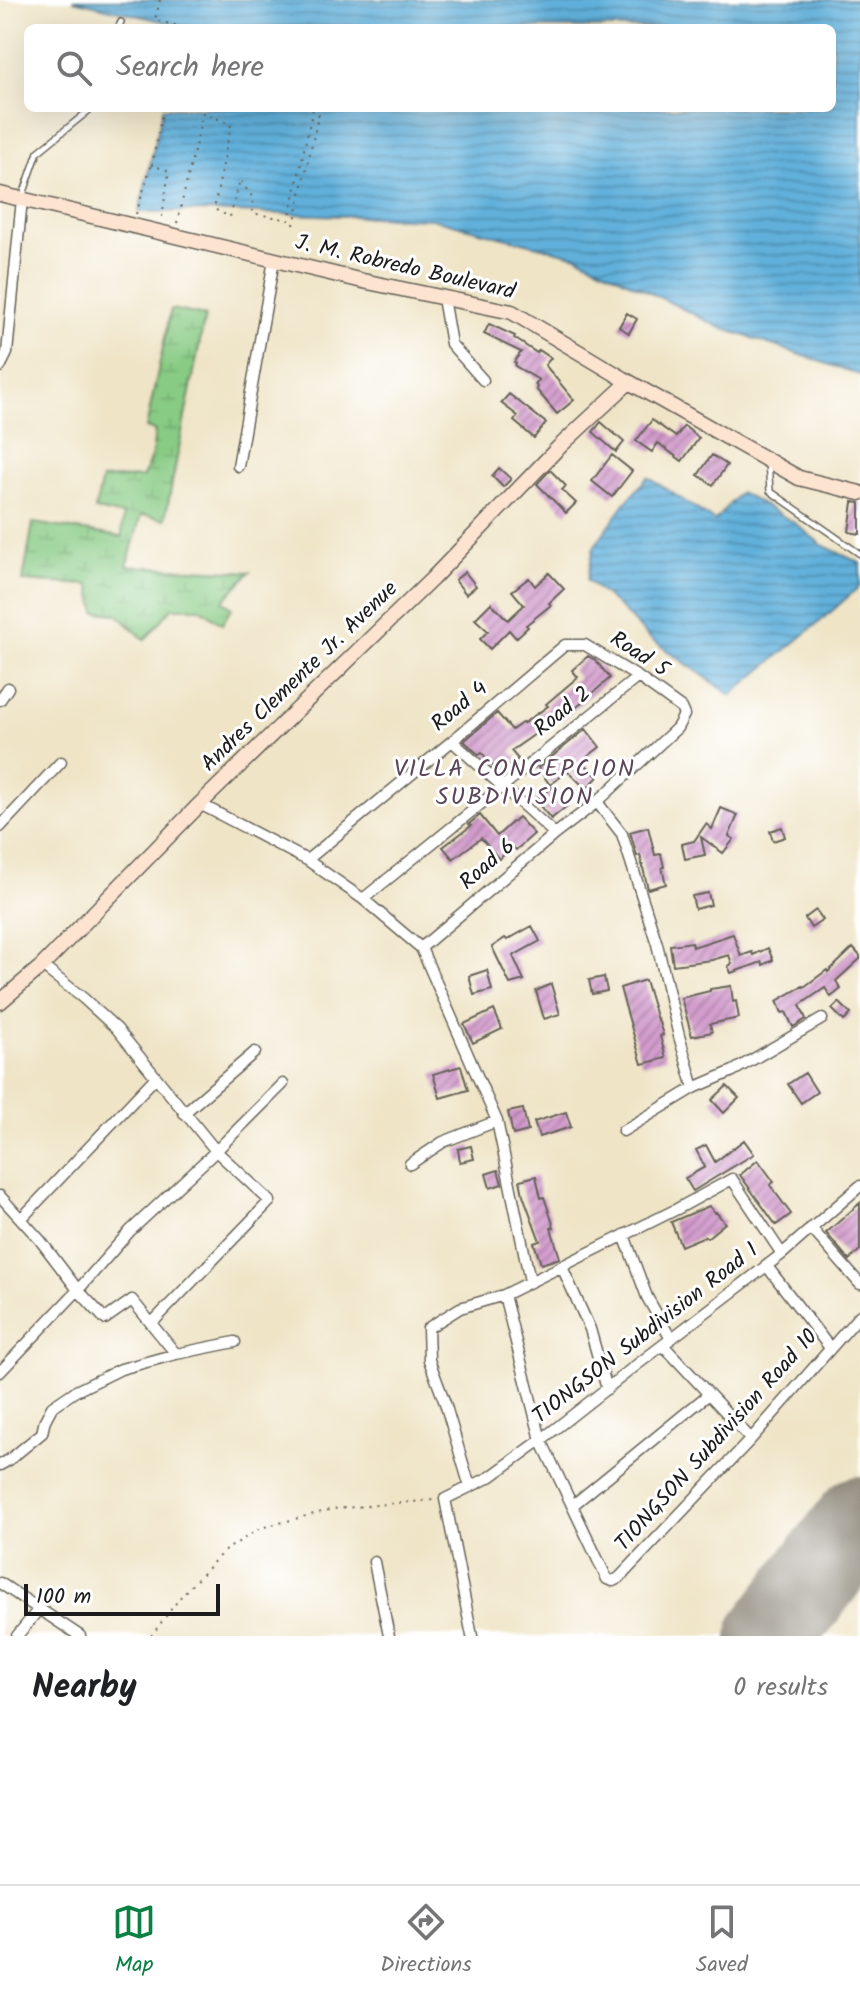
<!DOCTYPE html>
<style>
body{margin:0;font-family:Kalam,sans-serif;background:#f2f2f2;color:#202124}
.scale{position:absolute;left:24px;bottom:20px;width:196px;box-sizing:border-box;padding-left:8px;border:4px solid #1c1c1c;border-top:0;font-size:22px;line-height:28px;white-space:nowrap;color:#1c1c1c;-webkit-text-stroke:6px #fff;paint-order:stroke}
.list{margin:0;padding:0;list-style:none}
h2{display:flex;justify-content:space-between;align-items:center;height:104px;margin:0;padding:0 32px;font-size:34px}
h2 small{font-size:26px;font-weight:400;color:#757577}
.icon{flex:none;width:44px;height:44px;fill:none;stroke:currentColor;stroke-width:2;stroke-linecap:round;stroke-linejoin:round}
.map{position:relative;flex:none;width:860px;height:1636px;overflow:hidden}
.search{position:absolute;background:#fff;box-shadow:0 8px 32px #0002;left:24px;right:24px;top:24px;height:88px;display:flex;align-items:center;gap:20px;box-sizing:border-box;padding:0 28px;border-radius:12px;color:#757577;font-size:30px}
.sheet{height:248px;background:#fff}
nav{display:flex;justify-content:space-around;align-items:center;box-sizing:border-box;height:112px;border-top:2px solid #e0e0e0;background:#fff;font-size:22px;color:#757577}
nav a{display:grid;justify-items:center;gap:4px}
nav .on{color:#0b8043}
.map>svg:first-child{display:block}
</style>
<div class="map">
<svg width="860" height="1636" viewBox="0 0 860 1636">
<defs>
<pattern id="wetland-marsh" width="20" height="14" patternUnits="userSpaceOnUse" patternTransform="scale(2)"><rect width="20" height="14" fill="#88cb84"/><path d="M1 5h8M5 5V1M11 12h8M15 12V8" fill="none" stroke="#75ae71"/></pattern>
<pattern id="water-rules" width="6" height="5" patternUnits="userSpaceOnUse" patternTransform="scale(2)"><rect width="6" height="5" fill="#61b0db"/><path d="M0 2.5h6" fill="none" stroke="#4f8eb1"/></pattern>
<pattern id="building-hatch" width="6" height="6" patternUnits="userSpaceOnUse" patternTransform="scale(2)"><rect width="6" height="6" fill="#cf94c9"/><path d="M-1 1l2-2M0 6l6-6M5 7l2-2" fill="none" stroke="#a778a2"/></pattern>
</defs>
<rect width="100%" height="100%" fill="#fff"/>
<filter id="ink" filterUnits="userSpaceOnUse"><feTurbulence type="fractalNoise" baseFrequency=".0125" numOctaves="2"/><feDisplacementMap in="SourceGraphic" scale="16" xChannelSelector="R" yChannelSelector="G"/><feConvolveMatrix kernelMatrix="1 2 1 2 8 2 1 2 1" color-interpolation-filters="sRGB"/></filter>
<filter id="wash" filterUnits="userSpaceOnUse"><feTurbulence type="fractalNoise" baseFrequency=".006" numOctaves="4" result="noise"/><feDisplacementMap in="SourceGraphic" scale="32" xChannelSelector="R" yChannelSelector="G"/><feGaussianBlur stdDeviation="1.8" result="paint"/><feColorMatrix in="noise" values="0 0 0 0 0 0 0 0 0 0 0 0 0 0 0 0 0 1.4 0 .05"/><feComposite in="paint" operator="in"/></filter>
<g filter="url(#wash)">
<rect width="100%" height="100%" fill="#efe4c6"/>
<path fill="url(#wetland-marsh)" stroke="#527450" stroke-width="2" d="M171 309 205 316 165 519 141 515 127 566 250 572 223 601 232 608 222 624 200 608H172L145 640 117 614 96 612 90 585 23 581 33 523 122 537 123 515 95 510 102 479 143 477 152 455 155 431 146 428Z"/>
<path fill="url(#water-rules)" stroke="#3e667c" stroke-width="2" d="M73 0H860V375L719 327 577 256 433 219 206 211 139 212 163 108H832V28H182V26Z
M648 477 715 521 740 492 795 523 822 545 860 563V586L823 619 731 695 648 637 620 608 587 580 594 547 625 503Z"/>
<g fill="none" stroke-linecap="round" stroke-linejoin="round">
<path stroke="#868071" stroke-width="88" d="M771 1636 860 1520"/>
</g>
<g id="blocks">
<path fill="url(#building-hatch)" d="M627 313 637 319 629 333 619 327Z
M489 324 515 336 514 338 537 353 539 350 551 358 545 365 574 400 557 414 536 389 537 387 535 384 539 380 515 366 516 363 514 362 521 352 484 334Z
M509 394 546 423 534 438 514 421 518 416 501 403Z
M652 420 676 437 684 426 699 438 682 461 658 443 652 452 636 441Z
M601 422 624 442 616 452 593 432Z
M612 455 632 471 612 497 592 481Z
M712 455 727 465 713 485 698 475Z
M499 468 511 479 503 487 492 476Z
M550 470 566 486 562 490 576 503 566 513 537 484Z
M853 502 860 503V534L849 532Z
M465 572 476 586 466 594 455 580Z
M549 573 564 589 549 603 551 605 526 625 528 627 516 638 509 630 490 649 480 639 488 631 475 619 491 603 508 620 524 605 512 591 529 578 535 586Z
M588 656 595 660 610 678 561 721 558 718 511 751 518 759 500 774 482 753 479 755 464 741 497 713 512 730 523 722 524 723 548 706 546 704 578 677 572 670Z
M586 729 600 747 582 761 598 777 586 789 568 771 550 785 538 768Z
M552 787 567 806 551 819 535 800Z
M721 808 738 815 729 836 734 839 723 853 701 837 705 855 685 859 682 844 694 841 706 824 712 829Z
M480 815 497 836 518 817 534 834 516 850 513 847 499 859 481 838 453 859 443 847 471 826 469 824Z
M648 827 655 855 661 854 664 867 662 868 666 884 648 889 640 855 637 856 630 832Z
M782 827 785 837 773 841 770 831Z
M708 893 711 905 695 909 692 896Z
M816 910 823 920 811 928 805 918Z
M532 926 540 941 513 956 524 980 510 984 492 947 505 938 507 940Z
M733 934 741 956 752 952 753 955 768 948 773 960 763 965 762 962 731 973 728 966 732 964 729 955 712 960 673 965 670 945 692 942 693 947Z
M853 948 860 956V959L836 981 841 989 831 997 825 988 800 1005 806 1019 793 1027 786 1012 782 1013 777 1001 803 986 804 987 827 970 828 972Z
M487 970 492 990 474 995 469 976Z
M604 977 607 991 592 994 589 980Z
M645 980 657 1020 658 1019 663 1035 660 1036 666 1058 642 1064 620 988Z
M551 984 560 1014 544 1019 536 991Z
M731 986 733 1002 736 1001 739 1018 710 1024 712 1032 692 1036 681 998 710 991V989Z
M839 1002 851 1014 844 1021 832 1009Z
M494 1010 502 1029 473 1043 464 1024Z
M461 1066 468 1090 440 1098 433 1074Z
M805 1073 817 1092 801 1103 788 1084Z
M727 1086 739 1098 724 1113 712 1100Z
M523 1109 528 1131 513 1135 508 1112Z
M566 1112 571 1127 539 1137 534 1122Z
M744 1140 754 1154 693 1191 685 1178 705 1167 696 1150 706 1145 715 1162Z
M471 1146 474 1159 460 1162 458 1149Z
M758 1160 774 1182 770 1185 791 1214 776 1225 740 1175Z
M498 1170 502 1184 490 1188 486 1174Z
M536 1176 541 1198 544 1197 554 1227 551 1228 560 1258 541 1264 534 1243 540 1241 523 1195 520 1180Z
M860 1203V1250L849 1260 826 1233Z
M709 1206 715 1213 716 1212 725 1223 707 1238 705 1236 681 1246 671 1222Z"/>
</g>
</g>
<g filter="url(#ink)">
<use href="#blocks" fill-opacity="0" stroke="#666258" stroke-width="2"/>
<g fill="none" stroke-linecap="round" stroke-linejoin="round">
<g stroke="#666258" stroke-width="8">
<path id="lane" d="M118 28 121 22
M22 198 38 152 92 108
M768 462 770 491 860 554"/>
</g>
<g stroke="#666258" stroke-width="13">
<path id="street" d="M443 298 451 344 483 380
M0 367 7 353 22 199
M238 466 274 260
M0 700 8 688
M452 741 555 834
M597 802 622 834 657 944 679 1036 694 1088 733 1071 822 1019
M200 804 307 860 363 899 421 948 497 1121
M0 827 61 762
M307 860 452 741 565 645H585L638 677 681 708 684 715 677 728 597 802 555 834 421 948
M363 899 638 677
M42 966 83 998 117 1029 216 1151 270 1201 152 1323
M184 1113 255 1052
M623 1131 694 1088
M410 1164 443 1142 497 1121 530 1281
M0 1196 40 1240 78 1290 130 1231 216 1151 283 1084
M21 1219 155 1078
M811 1228 860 1284
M624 1235 647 1297 671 1339
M766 1265 830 1348
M562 1267 590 1329 607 1389
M504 1295 677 1209 732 1179 782 1254
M663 1345 751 1439
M0 1372 78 1290 105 1319 132 1300 176 1354
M0 1465 9 1460 42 1433 45 1420 52 1407 74 1392 121 1369 176 1354 235 1342
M470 1487 445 1403 429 1360 428 1328 460 1308 504 1295 541 1440 607 1579 613 1581 619 1578 751 1439 860 1315
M573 1505 709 1394
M374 1562 389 1636
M0 1583 80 1636
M17 1636 38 1610
M472 1636 445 1499 490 1477 541 1440 634 1367 782 1254 860 1186"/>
</g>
<g stroke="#666258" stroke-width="17">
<path id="secondary" d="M0 194 363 281 512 312 629 382 799 478 860 493
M0 1002 42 966 200 804 432 579 558 448 629 382"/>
</g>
<path stroke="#666258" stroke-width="2" stroke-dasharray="2 6" stroke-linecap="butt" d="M160 0 155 20 179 26V28
M136 214 151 166
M162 217 169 171 152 165 163 108
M177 223 203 113 231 124 214 209 230 217 240 180 253 198 252 213 289 220 313 108
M294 225 320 108
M151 1636 182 1595 223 1552 260 1528 333 1509 433 1500"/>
<use href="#lane" stroke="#fff" stroke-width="5"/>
<use href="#street" stroke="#fff" stroke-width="10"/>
<use href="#secondary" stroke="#fde4d1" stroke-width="14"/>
</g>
</g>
<g text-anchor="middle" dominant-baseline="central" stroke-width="6" stroke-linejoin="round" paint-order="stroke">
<g font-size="22" fill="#1c1c1c" stroke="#fff">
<text transform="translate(405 268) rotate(13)">J. M. Robredo Boulevard</text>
<text transform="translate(639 655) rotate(33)">Road 5</text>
<text transform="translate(300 677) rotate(-44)">Andres Clemente Jr. Avenue</text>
<text transform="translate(460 707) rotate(-40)">Road 4</text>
<text transform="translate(563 712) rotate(-39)">Road 2</text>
<text transform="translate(488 865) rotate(-41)">Road 6</text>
<text transform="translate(646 1334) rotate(-38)">TIONGSON Subdivision Road 1</text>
<text transform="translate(717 1441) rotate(-48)">TIONGSON Subdivision Road 10</text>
</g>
<g font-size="24" letter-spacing="2" fill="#5b4659" stroke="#fff">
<text x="515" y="769">VILLA CONCEPCION<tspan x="515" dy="28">SUBDIVISION</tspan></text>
</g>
</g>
</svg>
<div class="scale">100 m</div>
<div class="search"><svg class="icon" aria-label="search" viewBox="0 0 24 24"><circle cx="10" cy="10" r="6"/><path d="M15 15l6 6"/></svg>Search here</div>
</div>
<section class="sheet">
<h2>Nearby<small>0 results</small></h2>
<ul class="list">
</ul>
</section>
<nav>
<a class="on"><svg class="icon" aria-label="map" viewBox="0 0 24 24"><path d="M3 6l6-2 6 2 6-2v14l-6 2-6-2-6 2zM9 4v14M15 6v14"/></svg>Map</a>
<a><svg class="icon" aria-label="directions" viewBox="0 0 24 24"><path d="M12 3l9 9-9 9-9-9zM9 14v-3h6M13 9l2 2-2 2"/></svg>Directions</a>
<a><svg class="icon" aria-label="saved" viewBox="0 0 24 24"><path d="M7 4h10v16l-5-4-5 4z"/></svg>Saved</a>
</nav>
